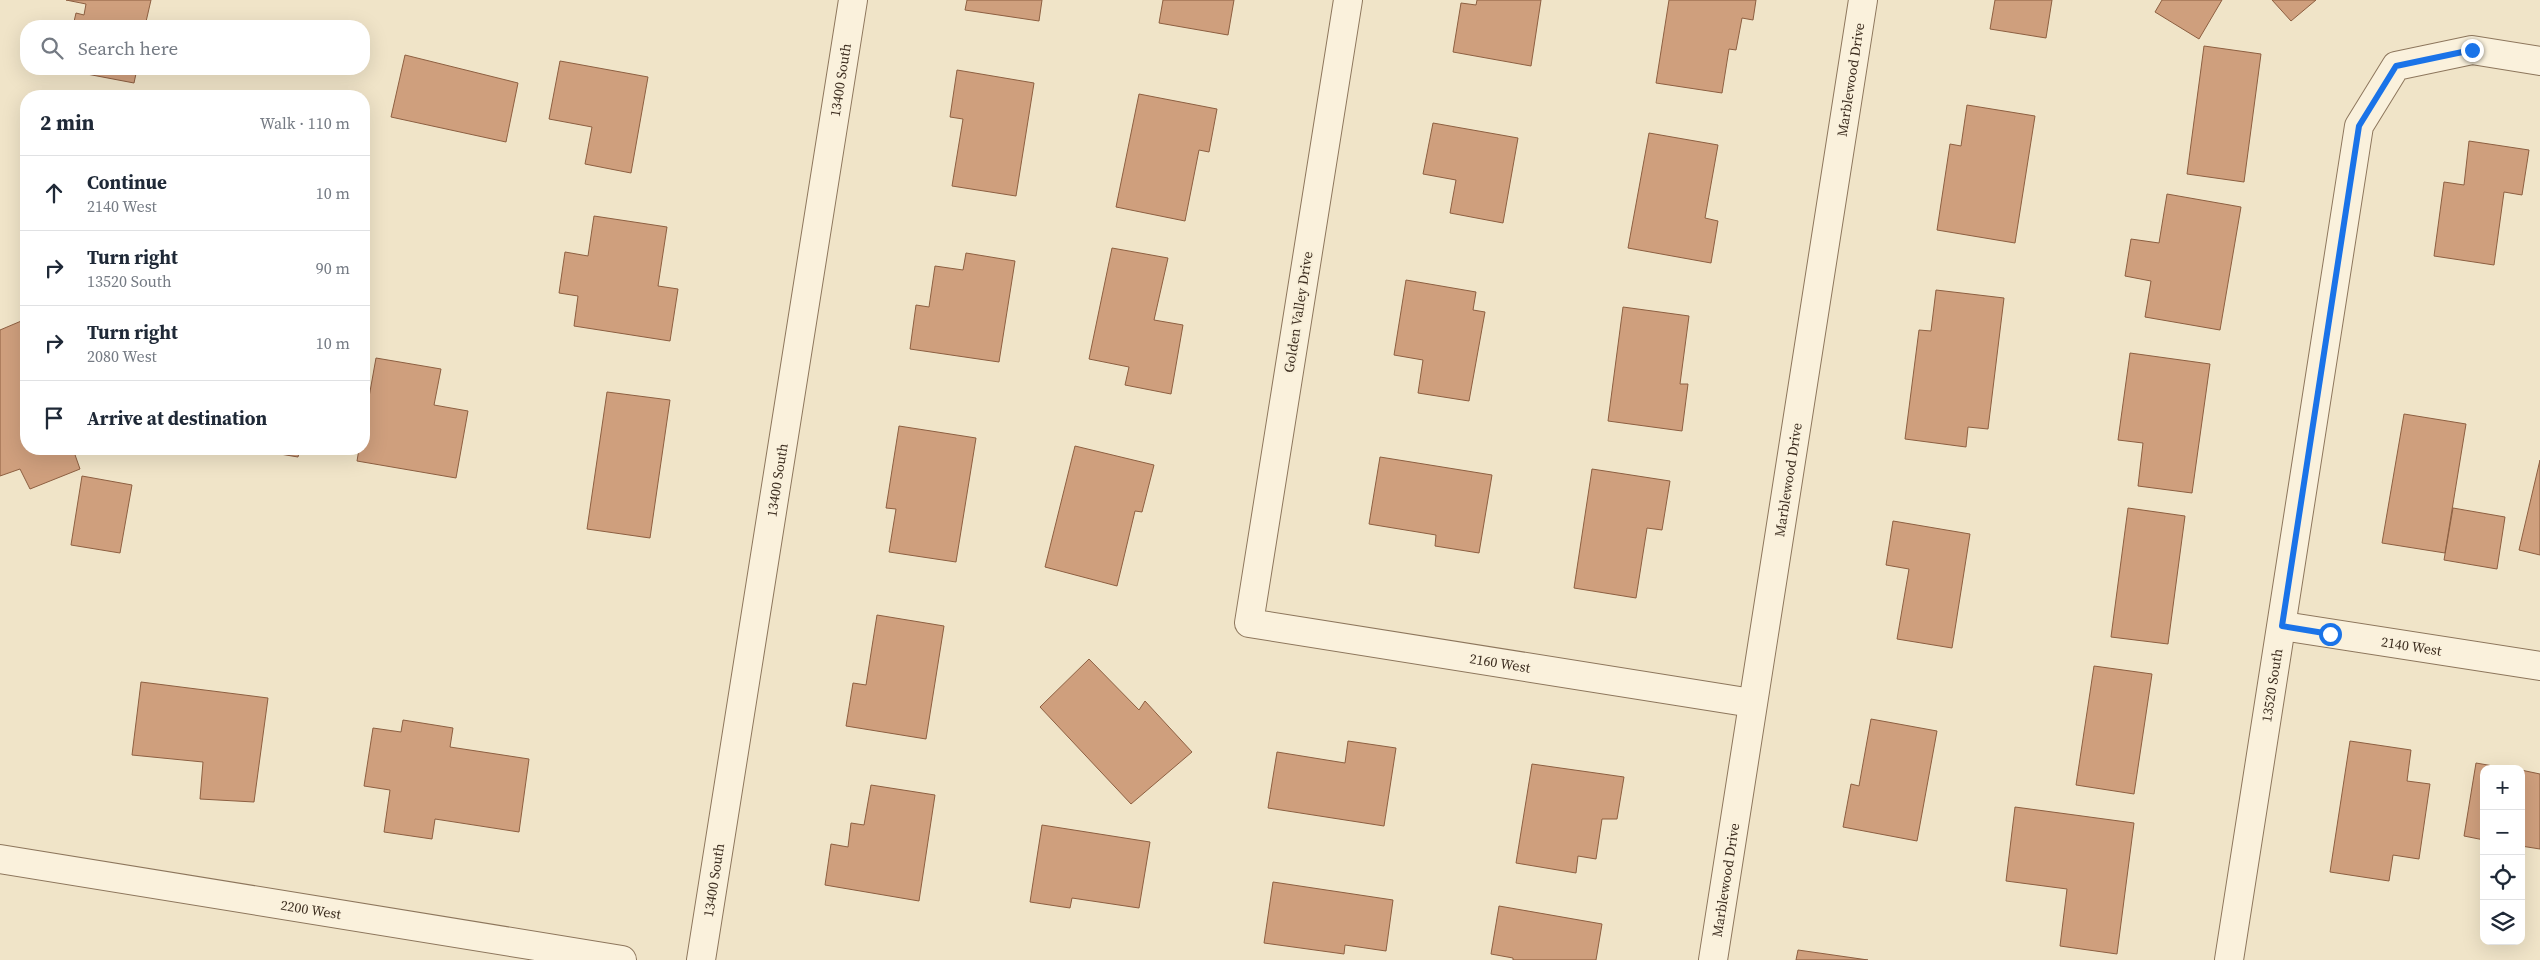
<!DOCTYPE html>
<meta charset="utf-8">
<style>
body{margin:0;font-family:"Source Serif 4",serif;background:#f6f6f7;color:#1f2937}
.controls{position:absolute;right:15px;bottom:15px;display:grid;overflow:hidden;border-radius:10px;box-shadow:0 5px 20px #0002}
.controls button{width:45px;height:45px;display:grid;place-items:center;padding:0;border:0;border-bottom:1px solid #e0e1e3;background:#fff;color:#1f2937;font:25px sans-serif}
.stop{position:absolute;width:15px;height:15px;margin:-11px;border:4px solid #1a73e8;border-radius:50%;background:#fff}
.stop.end{background:#1a73e8;border-color:#fff;box-shadow:0 1px 5px #0008}
.list{margin:0;padding:0;list-style:none}
h2{display:flex;justify-content:space-between;align-items:center;height:65px;margin:0;padding:0 20px;font-size:21px}
h2 small{font-size:16px;font-weight:400;color:#747a83}
.list li{display:grid;grid-template-columns:32px 1fr auto;gap:15px;align-items:center;box-sizing:border-box;height:75px;padding:0 20px;border-top:1px solid #e0e1e3}
.list b{display:block;font-size:19px;white-space:nowrap}
.list p{margin:0;font-size:16px;white-space:nowrap;color:#747a83}
.list em{font-size:16px;font-style:normal;color:#747a83}
.icon{flex:none;width:28px;height:28px;fill:none;stroke:currentColor;stroke-width:2;stroke-linecap:round;stroke-linejoin:round}
.map{position:relative;flex:none;width:2540px;height:960px;overflow:hidden}
.search{position:absolute;background:#fff;box-shadow:0 5px 20px #0002;left:20px;top:20px;width:350px;height:55px;display:flex;align-items:center;gap:12px;box-sizing:border-box;padding:0 18px;border-radius:20px;color:#747a83;font-size:19px}
.panel{position:absolute;background:#fff;box-shadow:0 5px 20px #0002;left:20px;top:90px;width:350px;height:365px;border-radius:20px}
.map>svg:first-child{display:block}
</style>
<div class="map">
<svg width="2540" height="960" viewBox="0 0 2540 960">
<rect width="100%" height="100%" fill="#f0e4c8"/>
<path fill="#cf9f7d" stroke="#8d5f41" d="M66 0H151L145 26H73L76 13 84 15 86 4Z
M967 0H1042L1039 21 965 10Z
M1163 0H1234L1228 35 1159 23Z
M1477 0H1541L1531 66 1453 52 1461 3 1476 5Z
M1669 0H1756L1753 20 1742 18 1736 50 1729 49 1722 93 1656 83Z
M1995 0H2052L2046 38 1990 29Z
M2162 0H2222L2199 39 2155 12Z
M2272 0H2316L2291 21Z
M2204 46 2261 54 2244 182 2187 174Z
M405 55 518 83 506 142 391 117Z
M560 61 648 77 631 173 585 164 592 127 549 119Z
M72 69H137L134 83 71 71Z
M957 70 1034 83 1016 196 952 186 963 119 950 117Z
M1139 94 1217 109 1209 152 1199 150 1185 221 1116 207Z
M1967 105 2035 116 2015 243 1937 230 1950 144 1961 146Z
M1433 123 1518 138 1503 223 1450 213 1456 180 1423 174Z
M1649 133 1718 145 1705 218 1718 221 1711 263 1628 248Z
M2469 141 2529 150 2522 195 2504 192 2494 265 2434 256 2444 182 2464 185Z
M2167 194 2241 207 2220 330 2145 317 2151 281 2125 276 2131 239 2159 243Z
M594 216 667 227 658 286 678 289 670 341 574 326 578 296 559 293 565 252 588 256Z
M1112 248 1168 258 1154 320 1183 325 1171 394 1125 385 1129 367 1089 359Z
M966 253 1015 261 999 362 910 349 916 305 929 307 935 266 963 270Z
M1406 280 1476 292 1473 310 1485 312 1469 401 1418 393 1423 360 1394 355Z
M1936 290 2004 298 1988 429 1968 427 1966 447 1905 439 1919 330 1931 331Z
M1623 307 1689 316 1680 384H1688L1682 431 1608 421Z
M26 319V449H73L80 469 30 489 20 469 0 476V330Z
M2130 353 2210 364 2192 493 2138 486 2143 443 2118 440Z
M376 358 441 369 434 405 468 411 456 478 357 461 359 449H364V425Z
M607 392 670 400 650 538 587 529Z
M2404 414 2466 424 2445 553 2382 543Z
M899 426 976 438 956 562 889 552 896 509 886 508Z
M1075 446 1154 465 1142 512 1135 511 1117 586 1045 567Z
M250 449H300L298 457Z
M1380 457 1492 475 1479 553 1435 546 1436 535 1369 524Z
M2540 460V555L2519 550Z
M1592 469 1670 481 1662 530 1647 528 1636 598 1574 588Z
M82 476 132 485 120 553 71 545Z
M2128 508 2185 516 2168 644 2111 637Z
M2453 508 2505 517 2497 569 2444 560Z
M1893 521 1970 534 1952 648 1897 639 1909 569 1886 565Z
M877 615 944 626 926 739 846 726 853 683 866 685Z
M1089 659 1139 710 1145 701 1192 752 1131 804 1040 707Z
M2094 666 2152 674 2134 794 2076 785Z
M141 682 268 698 254 802 200 799 203 762 132 755Z
M1871 719 1937 731 1917 841 1843 827 1851 784 1859 786Z
M403 720 453 728 450 747 529 759 519 832 435 819 432 839 384 832 390 790 364 786 373 728 401 732Z
M1348 741 1396 748 1384 826 1268 808 1277 752 1345 763Z
M2350 741 2411 750 2407 781 2430 784 2419 859 2393 855 2389 881 2330 872Z
M2476 763 2511 769H2484V840L2464 836Z
M1532 764 1624 777 1617 819H1602L1596 859 1578 856 1576 873 1516 863Z
M2521 770 2540 774V849L2521 846Z
M871 785 935 795 919 901 825 885 831 844 848 847 851 823 864 825Z
M2015 807 2134 823 2117 954 2060 946 2067 889 2006 881Z
M1042 825 1150 842 1139 908 1072 898 1070 908 1030 902Z
M1273 882 1393 900 1386 951 1345 945 1344 954 1264 943Z
M1499 906 1602 924 1596 960H1513V958L1491 954Z
M1798 950 1868 960H1796Z"/>
<g fill="none" stroke-linecap="round" stroke-linejoin="round">
<g stroke="#8d765c" stroke-width="30">
<g id="minor">
<path id="s1" d="M1348 0 1249 623 1752 703"/>
<path id="s2" d="M2283 626 2540 666"/>
<path id="s3" d="M0 859 622 960"/>
<path id="s4" d="M1713 960 1863 0"/>
<path id="s5" d="M2229 960 2359 126 2396 66 2472 50 2540 61"/>
</g>
</g>
<g stroke="#8d765c" stroke-width="30">
<g id="tertiary">
<path id="s6" d="M701 960 853 0"/>
</g>
</g>
<use href="#minor" stroke="#faf1dc" stroke-width="28"/>
<use href="#tertiary" stroke="#faf1dc" stroke-width="28"/>
</g>
<g fill="none" stroke-linecap="round" stroke-linejoin="round">
<path stroke="#1a73e8" stroke-width="6" d="M2330 634 2282 626 2359 126 2396 66 2472 50"/>
</g>
<g text-anchor="middle" dominant-baseline="central" stroke-width="4" stroke-linejoin="round" paint-order="stroke">
<g font-size="14" fill="#3d2e20" stroke="#f7eed8">
<text stroke="none"><textPath href="#s6" startOffset="891">13400 South</textPath></text>
<text stroke="none"><textPath href="#s4" startOffset="891">Marblewood Drive</textPath></text>
<text transform="translate(1298 312) rotate(-81)">Golden Valley Drive</text>
<text stroke="none"><textPath href="#s6" startOffset="486">13400 South</textPath></text>
<text stroke="none"><textPath href="#s4" startOffset="486">Marblewood Drive</textPath></text>
<text stroke="none"><textPath href="#s2" startOffset="130">2140 West</textPath></text>
<text stroke="none"><textPath href="#s1" startOffset="885">2160 West</textPath></text>
<text stroke="none"><textPath href="#s5" startOffset="278">13520 South</textPath></text>
<text stroke="none"><textPath href="#s6" startOffset="81">13400 South</textPath></text>
<text stroke="none"><textPath href="#s4" startOffset="81">Marblewood Drive</textPath></text>
<text stroke="none"><textPath href="#s3" startOffset="315">2200 West</textPath></text>
</g>
</g>
</svg>
<div class="controls">
<button>+</button>
<button>−</button>
<button><svg class="icon" aria-label="locate" viewBox="0 0 24 24"><circle cx="12" cy="12" r="6"/><path d="M12 2v4M12 18v4M2 12h4M18 12h4"/></svg></button>
<button><svg class="icon" aria-label="layers" viewBox="0 0 24 24"><path d="M12 4l9 5-9 5-9-5zM3 14l9 5 9-5"/></svg></button>
</div>
<div class="stop" style="left:2330px;top:634px"></div>
<div class="stop end" style="left:2472px;top:50px"></div>
<div class="search"><svg class="icon" aria-label="search" viewBox="0 0 24 24"><circle cx="10" cy="10" r="6"/><path d="M15 15l6 6"/></svg>Search here</div>
<section class="panel">
<h2>2 min<small>Walk · 110 m</small></h2>
<ul class="list">
<li><svg class="icon" aria-label="ahead" viewBox="0 0 24 24"><path d="M12 20V5M6 11l6-6 6 6"/></svg><div><b>Continue</b><p>2140 West</p></div><em>10 m</em></li>
<li><svg class="icon" aria-label="right" viewBox="0 0 24 24"><path d="M7 20v-9h11M14 6l5 5-5 5"/></svg><div><b>Turn right</b><p>13520 South</p></div><em>90 m</em></li>
<li><svg class="icon" aria-label="right" viewBox="0 0 24 24"><path d="M7 20v-9h11M14 6l5 5-5 5"/></svg><div><b>Turn right</b><p>2080 West</p></div><em>10 m</em></li>
<li><svg class="icon" aria-label="arrive" viewBox="0 0 24 24"><path d="M6 21V4h12l-3 4 3 4H6"/></svg><div><b>Arrive at destination</b></div></li>
</ul>
</section>
</div>
